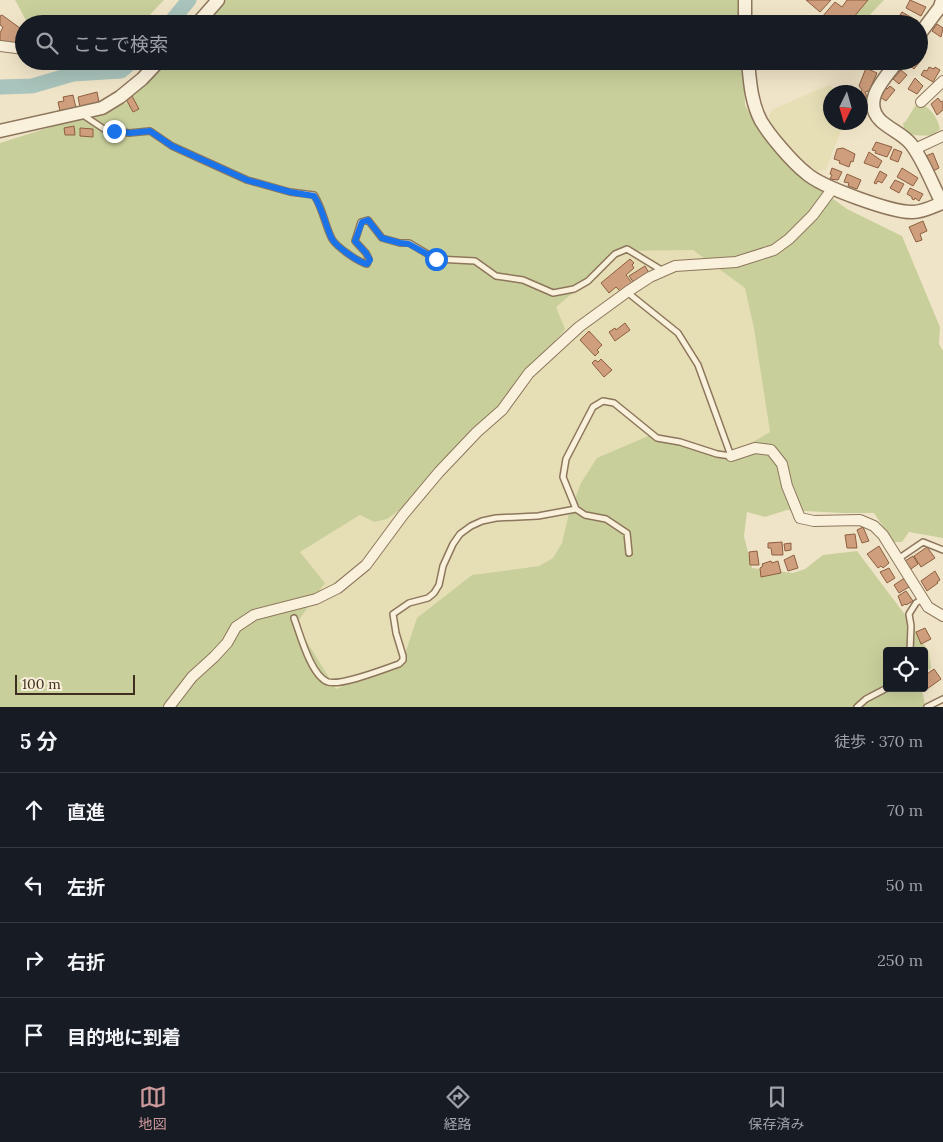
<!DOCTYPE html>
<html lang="ja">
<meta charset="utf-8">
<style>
body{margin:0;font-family:Lora,"Noto Sans JP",serif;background:#20242c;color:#f1f3f6}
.controls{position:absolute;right:15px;bottom:15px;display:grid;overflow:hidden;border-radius:5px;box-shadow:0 5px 20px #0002}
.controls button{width:45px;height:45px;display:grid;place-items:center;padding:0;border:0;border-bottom:1px solid #363941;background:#171b24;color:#f1f3f6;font:25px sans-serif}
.compass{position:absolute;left:823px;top:85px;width:45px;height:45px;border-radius:50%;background:#171b24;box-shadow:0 5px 20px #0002;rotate:185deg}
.scale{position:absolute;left:15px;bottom:12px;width:120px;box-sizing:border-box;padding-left:5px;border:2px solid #3d2e20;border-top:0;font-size:14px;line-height:18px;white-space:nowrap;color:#3d2e20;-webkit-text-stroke:4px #f7eed8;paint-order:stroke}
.stop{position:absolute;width:15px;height:15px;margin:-11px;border:4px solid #1a73e8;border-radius:50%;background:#fff}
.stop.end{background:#1a73e8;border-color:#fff;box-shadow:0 1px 5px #0008}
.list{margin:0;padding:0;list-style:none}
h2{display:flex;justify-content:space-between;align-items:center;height:65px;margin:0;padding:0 20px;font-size:21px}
h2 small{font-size:16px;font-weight:400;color:#9ea1a6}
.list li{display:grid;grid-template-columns:32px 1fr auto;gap:15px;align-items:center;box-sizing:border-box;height:75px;padding:0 20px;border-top:1px solid #363941}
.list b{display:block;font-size:19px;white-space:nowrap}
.list em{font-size:16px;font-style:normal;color:#9ea1a6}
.icon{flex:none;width:28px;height:28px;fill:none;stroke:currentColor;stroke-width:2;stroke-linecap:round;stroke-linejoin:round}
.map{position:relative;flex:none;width:943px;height:707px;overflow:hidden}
.search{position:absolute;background:#171b24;box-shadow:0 5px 20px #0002;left:15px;right:15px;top:15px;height:55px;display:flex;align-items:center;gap:12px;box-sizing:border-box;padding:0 18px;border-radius:28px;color:#9ea1a6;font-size:19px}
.sheet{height:365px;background:#171b24}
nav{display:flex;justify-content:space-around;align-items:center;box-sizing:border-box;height:70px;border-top:1px solid #363941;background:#171b24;font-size:14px;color:#9ea1a6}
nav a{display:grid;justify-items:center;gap:2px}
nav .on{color:#cc999b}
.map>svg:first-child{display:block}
</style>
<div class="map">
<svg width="943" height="707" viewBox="0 0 943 707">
<rect width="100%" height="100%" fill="#f0e4c8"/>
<path fill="#e6deb5" d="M829 85 839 92H830V122L844 123 826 170 816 171 791 151 769 120V116L773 109Z
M693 250 745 288 754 329 770 432 728 456 568 517 562 543 553 558 539 566 472 575 403 660 336 689 296 624 325 583 300 552 360 515 374 522 556 307 624 251Z"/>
<path fill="#c9cf9b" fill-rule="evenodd" d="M15 0H164L141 24H28Z
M226 0H752L747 24H203Z
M868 0H884L861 24H848Z
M166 61H743L745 105 757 127 807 180 847 209 902 236 940 327 939 344 943 351V538L909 532 902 542H893L874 513H842L787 510 765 517 747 512 744 536 752 568 793 573 805 569 823 555 857 551 909 620 929 653 931 668 924 673V651H887V688H919L923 694 925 705 922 707H0V143L126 103ZM693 250 745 288 754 329 770 432 728 456 653 434 597 458 581 483 568 517 562 543 553 558 539 566 472 575 417 618 403 660 336 689 296 624 325 583 300 552 360 515 374 522 387 519 417 497 521 383 565 329 556 307 624 251Z
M921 105C931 107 938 119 940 129L932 136C920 135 904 138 903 123L906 121 915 106Z"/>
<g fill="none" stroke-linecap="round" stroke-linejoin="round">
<path stroke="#a9c4bc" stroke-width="15" d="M169 24 189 0
M0 87 32 86 73 74 121 71 133 61"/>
</g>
<path fill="#cf9f7d" stroke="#8d5f41" d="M806 0H831L820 12Z
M847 0H868L848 24H830L822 17 835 2 842 7Z
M910 0 926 7 921 16 906 8Z
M902 12 918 21 916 24H901L896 21Z
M2 15 24 31 14 43 0 41V33L3 27 0 25V16Z
M937 24 943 28 941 37 932 31Z
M919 57 922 59 914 69 906 63 907 61H919Z
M929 67 934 69 935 67 940 70 933 82 921 75 924 70 927 71Z
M866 68 877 73 869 91 865 92 867 96 864 103 860 102V92H858H859L861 93 862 90 859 86Z
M901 70 907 75 899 84 893 79Z
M915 78 923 86 917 94 908 89Z
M890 86 895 90 886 101 880 97 886 88 887 89Z
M97 92 99 102 80 107 78 97Z
M73 95 76 108 60 111 58 102 64 101 63 97Z
M132 96 139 109 133 112 126 99Z
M938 98 941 102 943 101V110L937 115 931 104Z
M74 126 75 135H65L64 128Z
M80 128 93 129V137L80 136Z
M876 142 892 147 887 157 875 153 876 151 872 150Z
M843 148 855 154 853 162 851 161 849 167 839 163 840 161 834 159 837 149Z
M894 149 902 152 898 162 890 159Z
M869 152 882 161 878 168 864 163Z
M933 153 939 168 931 172 926 156Z
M832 168 842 172 838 180 830 179 832 175 830 174Z
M902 168 918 178 913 186 897 177Z
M880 171 887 175 882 183 878 181 876 184 874 183Z
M847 174 861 180 857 189 848 186 849 183 844 182Z
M895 180 904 184 899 193 890 188Z
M910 188 923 194 919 201 915 198 914 200 912 199V197L907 194Z
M923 221 927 231 920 234 922 240 916 242 909 227Z
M630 259 634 263 632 265 634 268 626 275 632 283 620 291 616 287 609 293 601 283Z
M645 266 649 273 634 283 629 276Z
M625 323 630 330 615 341 609 332 615 328 616 330Z
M589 331 602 345 597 350 599 352 595 356 580 340Z
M601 359 612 370 604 377 592 363 595 360 598 362Z
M863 527 869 541 862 543 857 530Z
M855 534 857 548H847L845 535Z
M782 542 783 555H772L771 548H768V543Z
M791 543V550L785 551 784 544Z
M879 546 889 563 883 568 881 566 878 568 867 554Z
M927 547 935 558 921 567 914 556Z
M757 551 759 565H750L749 552Z
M794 555 798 568 788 571 784 560Z
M913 556 918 564 911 569 905 561Z
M771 561 772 563 778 561 781 573 761 577 760 568 763 566 762 564Z
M889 568 895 578 887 583 880 572Z
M935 571 940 580 937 582 938 583 927 591 921 581Z
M903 579H905L909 587 899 593 894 585Z
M906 591 913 601 906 605 905 604 902 606 898 596Z
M925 628 931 639 921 644 916 632Z
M934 669 941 679 927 689 924 686V676Z"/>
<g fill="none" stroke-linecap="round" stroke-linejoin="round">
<g stroke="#8d765c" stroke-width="8">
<path id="service" d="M83 115 104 129 129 133 150 131 172 146 247 180 290 192 314 195C323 209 325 225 332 239 337 247 358 262 367 264L369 259 366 253 355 241 361 222 368 220 382 238 400 243H409L436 259 475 261 496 276 523 280 553 293 574 289 588 281 615 254 627 249 663 271
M627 292 678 333 698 365 731 456 717 454 680 442 657 438 614 403 603 401 593 407 566 459 563 477 576 509 585 515 606 519 627 533 629 553
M898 559 923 542 943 550
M294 618C300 634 311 676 328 682 342 686 384 669 399 664L403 660V656L396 633 393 614 409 603 428 598 434 593 439 585 443 566 453 544 460 534 471 526 482 521 496 518 538 516 576 509
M910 651 911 626 909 614 916 603 922 599
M857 707 866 699 887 688
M927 707 943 699"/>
</g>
<g stroke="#8d765c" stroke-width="12">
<path id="minor" d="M0 46 24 49
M921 102 943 81
M915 149 943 136
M731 456 755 448 771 450 782 464 787 486 800 518 814 521 860 520 874 526 883 535 928 607 943 616
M169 707 192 677 214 657 227 643 236 627 254 615 316 599 338 588 366 565 403 515 439 472 477 432 502 410 529 373 579 327 627 292 650 277 675 266 736 262 774 250 789 239 813 215 833 188"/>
</g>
<g stroke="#8d765c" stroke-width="15">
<path id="tertiary" d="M197 24 218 0
M745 24V0
M919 35 940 7 942 0
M748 61C750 82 751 102 761 121 770 136 792 162 806 173 821 187 893 213 913 212 923 212 932 207 942 203 932 184 924 161 911 144 903 134 891 130 881 121 860 101 886 77 898 61
M0 131 102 108 120 97 142 79 159 61"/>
</g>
<use href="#service" stroke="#faf1dc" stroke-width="5"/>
<use href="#minor" stroke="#faf1dc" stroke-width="10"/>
<use href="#tertiary" stroke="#faf1dc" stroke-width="12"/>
</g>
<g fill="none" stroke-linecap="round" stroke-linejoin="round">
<path stroke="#1a73e8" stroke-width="6" d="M114 131 130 133 150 131 172 146 247 180 290 192 314 196C323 209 325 225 332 239 337 247 358 262 367 264L370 260 366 253 355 241 362 222 368 220 382 238 400 243 409 244 436 259"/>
</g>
</svg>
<div class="controls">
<button><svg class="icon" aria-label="locate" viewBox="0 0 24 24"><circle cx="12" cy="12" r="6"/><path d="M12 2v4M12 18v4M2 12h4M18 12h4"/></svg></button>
</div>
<svg class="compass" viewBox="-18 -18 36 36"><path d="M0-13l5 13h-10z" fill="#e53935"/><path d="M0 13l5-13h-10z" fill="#9ea1a6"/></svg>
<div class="scale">100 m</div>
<div class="stop" style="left:436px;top:259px"></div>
<div class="stop end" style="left:114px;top:131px"></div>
<div class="search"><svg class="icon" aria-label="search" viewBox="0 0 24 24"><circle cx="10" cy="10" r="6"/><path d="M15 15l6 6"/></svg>ここで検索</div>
</div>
<section class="sheet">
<h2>5 分<small>徒歩 · 370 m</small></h2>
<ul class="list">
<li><svg class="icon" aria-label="ahead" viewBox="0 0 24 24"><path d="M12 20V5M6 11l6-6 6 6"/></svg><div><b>直進</b></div><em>70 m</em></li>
<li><svg class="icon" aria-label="left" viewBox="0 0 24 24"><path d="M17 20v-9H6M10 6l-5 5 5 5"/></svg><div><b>左折</b></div><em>50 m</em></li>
<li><svg class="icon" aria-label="right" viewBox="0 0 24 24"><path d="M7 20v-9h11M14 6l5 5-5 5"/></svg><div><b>右折</b></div><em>250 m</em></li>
<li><svg class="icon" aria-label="arrive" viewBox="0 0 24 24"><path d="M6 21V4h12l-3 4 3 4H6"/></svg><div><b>目的地に到着</b></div></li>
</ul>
</section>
<nav>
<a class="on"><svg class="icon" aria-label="map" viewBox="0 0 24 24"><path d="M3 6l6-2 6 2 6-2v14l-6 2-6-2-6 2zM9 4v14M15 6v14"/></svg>地図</a>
<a><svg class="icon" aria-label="directions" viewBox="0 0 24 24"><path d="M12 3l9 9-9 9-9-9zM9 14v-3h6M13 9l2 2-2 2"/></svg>経路</a>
<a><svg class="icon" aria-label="saved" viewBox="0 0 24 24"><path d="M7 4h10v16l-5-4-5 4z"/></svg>保存済み</a>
</nav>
